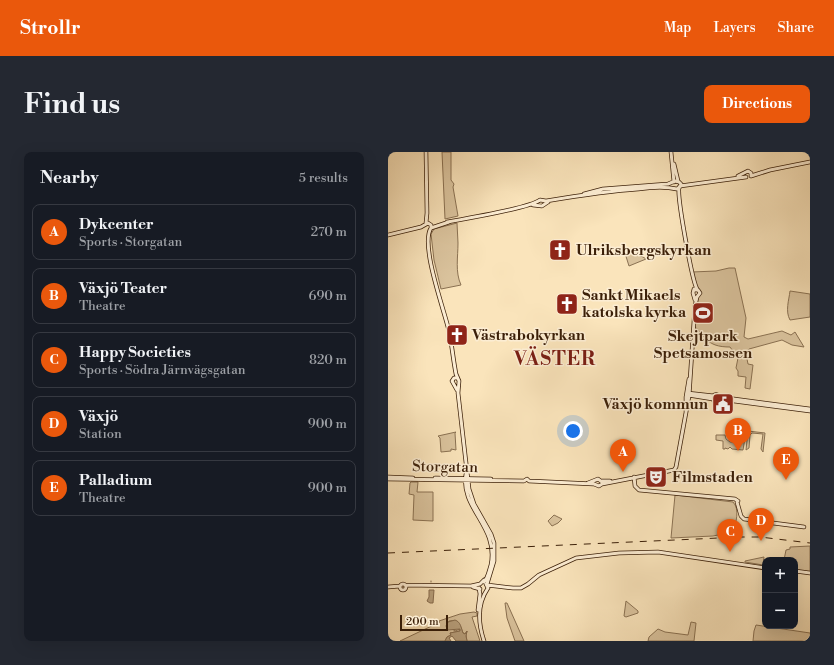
<!DOCTYPE html>
<meta charset="utf-8">
<style>
body{margin:0;font-family:"Libre Bodoni",serif;background:#242831;color:#f1f3f6}
.controls{position:absolute;right:12px;bottom:12px;display:grid;overflow:hidden;border-radius:8px;box-shadow:0 4px 16px #0002}
.controls button{width:36px;height:36px;display:grid;place-items:center;padding:0;border:0;border-bottom:1px solid #363941;background:#171b24;color:#f1f3f6;font:20px sans-serif}
.scale{position:absolute;left:12px;bottom:10px;width:48px;box-sizing:border-box;padding-left:4px;border:2px solid #3b1f08;border-top:0;font-size:11px;line-height:14px;white-space:nowrap;color:#3b1f08;-webkit-text-stroke:3px #fcedd3;paint-order:stroke}
.you{position:absolute;left:185px;top:279px;width:14px;height:14px;margin:-10px;border:3px solid #fff;border-radius:50%;background:#1a73e8;box-shadow:0 0 0 6px #1a73e833}
.badge{display:grid;place-items:center;width:26px;height:26px;border-radius:50%;background:#ea580c;color:#fff;font-size:13px;font-weight:700}
.pin{position:absolute;translate:-50% -33px;filter:drop-shadow(0 1px 2px #0008)}
.pin::after{content:'';position:absolute;top:21px;width:14px;height:12px;background:inherit;clip-path:polygon(0 0,100% 0,50% 100%)}
.list{margin:0;padding:0;list-style:none}
h2{display:flex;justify-content:space-between;align-items:center;height:52px;margin:0;padding:0 16px;font-size:17px}
h2 small{font-size:13px;font-weight:400;color:#9ea1a6}
.list li{display:grid;grid-template-columns:26px 1fr auto;gap:12px;align-items:center;box-sizing:border-box;height:56px;margin:0 8px 8px;padding:0 8px;border:1px solid #363941;border-radius:8px}
.list b{display:block;font-size:15px;white-space:nowrap}
.list p{margin:0;font-size:13px;white-space:nowrap;color:#9ea1a6}
.list em{font-size:13px;font-style:normal;color:#9ea1a6}
.map{position:relative;flex:none;width:422px;height:489px;overflow:hidden;border-radius:8px}
header{display:flex;align-items:center;gap:24px;box-sizing:border-box;height:56px;padding:0 20px;background:#ea580c;color:#fff}
header strong{font-size:19px}
nav{display:flex;gap:22px;margin-inline-start:auto;font-size:14px}
.intro{display:flex;align-items:center;justify-content:space-between;box-sizing:border-box;height:96px;padding:0 24px}
h1{margin:0;font-size:28px}
.button{padding:10px 18px;border-radius:8px;background:#ea580c;color:#fff;font-size:14px;font-weight:700}
main{display:flex;gap:24px;padding:0 24px}
aside{flex:1;background:#171b24;border-radius:8px;box-shadow:0 4px 16px #0002}
.map>svg:first-child{display:block}
</style>
<header>
<strong>Strollr</strong>
<nav><a>Map</a><a>Layers</a><a>Share</a></nav>
</header>
<div class="intro"><h1>Find us</h1><a class="button">Directions</a></div>
<main>
<aside>
<h2>Nearby<small>5 results</small></h2>
<ul class="list">
<li><span class="badge">A</span><div><b>Dykcenter</b><p>Sports · Storgatan</p></div><em>270 m</em></li>
<li><span class="badge">B</span><div><b>Växjö Teater</b><p>Theatre</p></div><em>690 m</em></li>
<li><span class="badge">C</span><div><b>Happy Societies</b><p>Sports · Södra Järnvägsgatan</p></div><em>820 m</em></li>
<li><span class="badge">D</span><div><b>Växjö</b><p>Station</p></div><em>900 m</em></li>
<li><span class="badge">E</span><div><b>Palladium</b><p>Theatre</p></div><em>900 m</em></li>
</ul>
</aside>
<div class="map">
<svg width="422" height="489" viewBox="0 0 422 489">
<rect width="100%" height="100%" fill="#fae4bb"/>
<filter id="stains"><feTurbulence type="fractalNoise" baseFrequency=".005" numOctaves="4"/><feColorMatrix values="0 0 0 0 .2 0 0 0 0 .09 0 0 0 0 .02 0 0 0 .5 -.17"/></filter>
<radialGradient id="worn" r=".72"><stop offset=".6" stop-color="#630" stop-opacity="0"/><stop offset="1" stop-color="#630" stop-opacity=".3"/></radialGradient>
<path fill="#dac39d" stroke="#8a7152" d="M54 0H63V28L66 32 65 35 70 64 57 67Z
M69 71C69 78 70 84 70 91 70 105 67 120 73 133L53 137 46 108 43 82 46 77Z
M236 98 255 105 258 107 241 114Z
M341 116H347L358 166 356 185 360 187 394 179 403 183 407 180 416 195 404 193 394 188 361 197 358 202 360 212 365 213 362 237 357 236 358 225 350 224V219L348 216 350 206 342 195C331 195 322 193 315 184 312 181 310 177 306 174L309 145 311 143 304 120 328 119Z
M402 139 422 142V165L402 168C397 159 401 148 402 139Z
M360 279 377 281 375 300 373 297 375 282 364 281 362 283 361 296 358 298Z
M68 280 67 281 68 298 63 297V299L53 300 52 286 50 284Z
M328 283H337L338 287 342 290H348L350 289V285L357 286 355 298 344 297 342 295 340 297 337 296V297H335V289L328 288Z
M23 330H30L29 340H45V369L25 368 26 343 21 342 22 331Z
M287 343 345 350C352 357 348 371 345 380L325 384 283 386Z
M166 363 174 367 170 371 164 374 160 369Z
M422 394V420L407 418V408H396L398 398 402 397V395Z
M376 405 375 413 357 410V409Z
M238 449 250 459V461L238 465 236 464Z
M117 451H119L136 489H127L119 466Z
M86 460 89 461V464L84 465 92 489H79L78 483 79 479 77 482 75 481C72 473 71 467 61 469L59 473 67 479 72 477V479L62 481 63 483 59 485 57 489H12L52 470 51 469 72 462Z
M303 470 308 471 306 489H260L261 485 270 477 277 480 300 483Z
M368 473 422 481V489H365L366 479Z"/>
<path fill="#b9a17e" stroke="#876d4f" d="M41 438H46L45 451H42L39 449 41 445Z
M67 468C73 470 73 476 75 481L77 482 79 479 78 484 79 489H68L64 484 61 486 63 489H57L59 485 63 483 62 481 72 479V477L60 478 58 474 60 470Z"/>
<g fill="none" stroke-linecap="round" stroke-linejoin="round">
<path stroke="#876d4f" stroke-width="1" d="M43 429V430"/>
<g stroke="#3b1f08" stroke-width="4.5">
<path id="secondary" d="M38 0 39 61 38 71
M283 0 286 30
M286 12 290 29
M350 24 360 19 363 21V24
M363 24 382 18 422 10
M292 34 358 25
M291 35C289 46 304 128 309 137
M145 53 154 54 160 50
M59 70C76 67 142 56 152 48L158 49C188 44 219 39 250 37 263 35 277 34 289 37L292 35 293 32 291 30 287 29 280 32 215 37 196 42
M61 70 43 76C32 93 56 157 61 179 64 193 65 207 68 222L71 229 70 241 81 337 86 352 103 382 106 391V409L99 432
M0 83 33 75 40 71 43 73V76
M306 137 305 141 307 148
M69 238 64 229 66 226H69
M299 241 326 244
M324.5 246a3.5 3.5 0 1 1 7 0a3.5 3.5 0 1 1-7 0Z
M300 243 325 247
M331 245 422 257
M331 247 422 259
M298 260V245L301 227
M78 322C72 357 111 374 103 413 101 419 100 426 96 430
M0 325 25 326
M246 325 247 334 251 338 347 347 350 349
M47 326 103 327
M0 327 136 329 139 327 141 329 206 332 211 334 214 332 286 318 288 315 301 244 307 154 309 145 312 141 310 138H306
M214 329H222
M200 331 210 327 214 330
M349 350 353 364 356 367 380 370
M385 371 416 375
M407 419 422 421
M12 435a3 3 0 1 1 6 0a3 3 0 1 1-6 0Z
M17 433 83 434 92 432 96 428
M99 433 125 436H133L140 432 151 423 188 406 231 401 270 400 377 416
M0 435 12 434
M85 435 92 437
M90 458 92 442 91 436
M96 489C90 471 89 452 100 436L98 432"/>
</g>
<use href="#secondary" stroke="#fcedd3" stroke-width="3"/>
<path stroke="#3b1f08" stroke-width="1" stroke-dasharray="7 7" stroke-linecap="butt" d="M0 401 353 385H372L422 391"/>
</g>
<defs>
<g id="church-square" transform="scale(1.15)"><rect x="-9" y="-9" width="18" height="18" rx="4" fill="#8f2418" stroke="#fcedd3"/><path d="M-1.2-6h2.4v3.5h3.3v2.4h-3.3V6h-2.4V-.1h-3.3v-2.4h3.3Z" fill="#fff"/></g>
<g id="stadium-square" transform="scale(1.15)"><rect x="-9" y="-9" width="18" height="18" rx="4" fill="#8f2418" stroke="#fcedd3"/><path d="M0-5a6.5 5 0 1 0 0 10a6.5 5 0 1 0 0-10ZM-3.5-1.8h7v3.6h-7Z" fill="#fff"/></g>
<g id="civic-square" transform="scale(1.15)"><rect x="-9" y="-9" width="18" height="18" rx="4" fill="#8f2418" stroke="#fcedd3"/><path d="M-.6-6.5H3V-4.5H.6V-3L4-1V1h2V6H-6V1h2V-1L-.6-3ZM-1.2 2.5V6h2.4V2.5Z" fill="#fff"/></g>
<g id="theatre-square" transform="scale(1.15)"><rect x="-9" y="-9" width="18" height="18" rx="4" fill="#8f2418" stroke="#fcedd3"/><path d="M-5-5.5Q0-4 5-5.5V0Q5 5 0 6Q-5 5-5 0ZM-3.3-2.5H-1v1.5H-3.3ZM1-2.5H3.3v1.5H1ZM-2.8 1Q0 5.5 2.8 1Z" fill="#fff"/></g>
</defs>
<g fill-rule="evenodd">
<use href="#church-square" x="172" y="98"/>
<use href="#church-square" x="179" y="152"/>
<use href="#stadium-square" x="315" y="161"/>
<use href="#church-square" x="69" y="183"/>
<use href="#civic-square" x="335" y="252"/>
<use href="#theatre-square" x="268" y="325"/>
</g>
<g text-anchor="middle" dominant-baseline="central" stroke-width="3" stroke-linejoin="round" paint-order="stroke">
<g font-size="15" font-weight="bold" fill="#3b1f08" stroke="#fcedd3" text-anchor="start">
<text x="188" y="98">Ulriksbergskyrkan</text>
<text x="194" y="143">Sankt Mikaels<tspan x="194" dy="17">katolska kyrka</tspan></text>
<text x="84" y="183">Västrabokyrkan</text>
<text x="315" y="184" text-anchor="middle">Skejtpark<tspan x="315" dy="17">Spetsamossen</tspan></text>
<text x="320" y="252" text-anchor="end">Växjö kommun</text>
<text x="284" y="325">Filmstaden</text>
</g>
<g font-size="15" fill="#3b1f08" stroke="#fcedd3">
<text transform="translate(57 315) rotate(1)">Storgatan</text>
</g>
<g font-size="19" font-weight="bold" letter-spacing="1" fill="#7a1f14" stroke="#fcedd3">
<text x="167" y="207">VÄSTER</text>
</g>
</g>
<rect width="100%" height="100%" filter="url(#stains)"/>
<rect width="100%" height="100%" fill="url(#worn)"/>
</svg>
<div class="controls">
<button>+</button>
<button>−</button>
</div>
<div class="scale">200 m</div>
<div class="you"></div>
<div class="pin badge" style="left:235px;top:320px">A</div>
<div class="pin badge" style="left:350px;top:299px">B</div>
<div class="pin badge" style="left:342px;top:400px">C</div>
<div class="pin badge" style="left:373px;top:389px">D</div>
<div class="pin badge" style="left:398px;top:328px">E</div>
</div>
</main>
